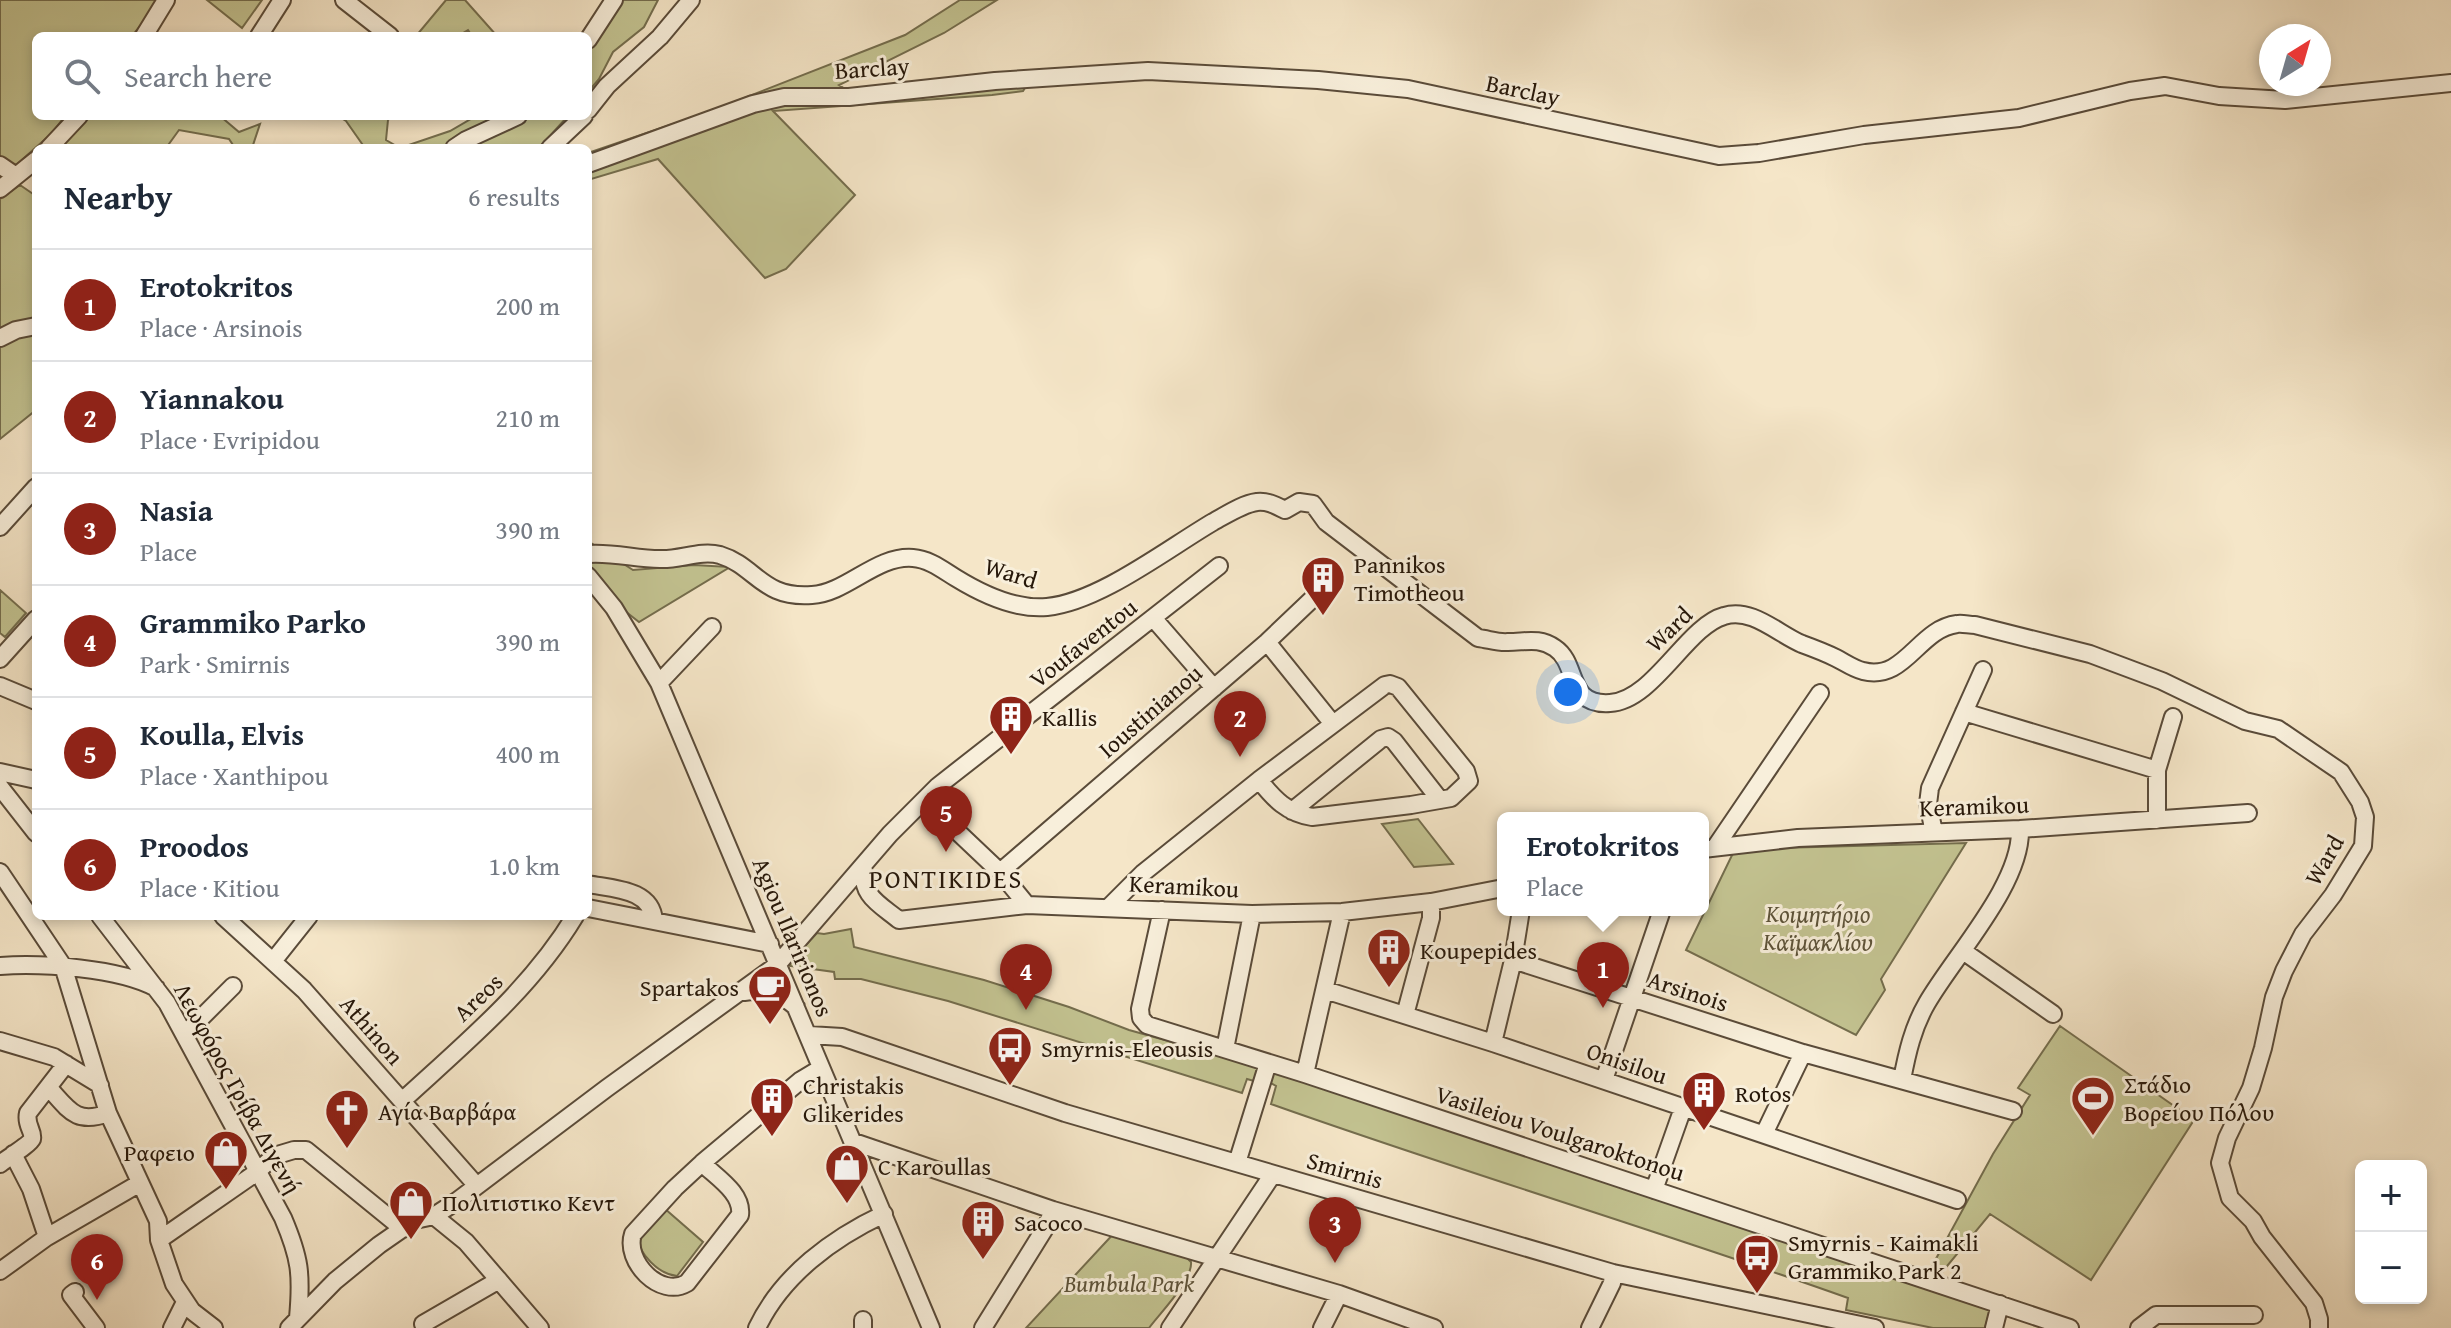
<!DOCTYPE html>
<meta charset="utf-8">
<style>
body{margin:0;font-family:"Gentium Book Plus",serif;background:#f6f6f7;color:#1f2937}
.controls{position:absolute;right:24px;bottom:24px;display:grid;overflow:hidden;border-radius:12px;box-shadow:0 4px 12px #0003}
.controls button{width:72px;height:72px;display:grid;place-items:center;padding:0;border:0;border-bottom:2px solid #e0e1e3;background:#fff;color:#1f2937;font:40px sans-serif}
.compass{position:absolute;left:2259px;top:24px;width:72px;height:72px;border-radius:50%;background:#fff;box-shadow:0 4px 12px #0003;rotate:37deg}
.you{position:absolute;left:1568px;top:692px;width:28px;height:28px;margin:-20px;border:6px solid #fff;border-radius:50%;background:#1a73e8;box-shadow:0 0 0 12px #1a73e833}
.badge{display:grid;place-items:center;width:52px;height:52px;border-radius:50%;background:#8f2418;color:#fff;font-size:26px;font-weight:700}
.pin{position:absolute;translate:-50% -66px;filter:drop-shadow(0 2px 4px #0008)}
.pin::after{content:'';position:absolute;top:42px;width:28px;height:24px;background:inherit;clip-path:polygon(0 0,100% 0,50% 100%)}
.popup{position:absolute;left:1497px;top:812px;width:212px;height:104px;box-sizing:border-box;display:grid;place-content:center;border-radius:12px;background:#fff;filter:drop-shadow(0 2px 6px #0005);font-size:26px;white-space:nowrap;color:#747a83}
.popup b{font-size:30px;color:#1f2937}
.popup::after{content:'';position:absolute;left:50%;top:100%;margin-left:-16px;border:16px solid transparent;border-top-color:#fff}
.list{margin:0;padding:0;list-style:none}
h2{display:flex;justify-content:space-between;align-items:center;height:104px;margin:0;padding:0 32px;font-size:34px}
h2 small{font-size:26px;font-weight:400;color:#747a83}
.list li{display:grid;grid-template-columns:52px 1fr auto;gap:24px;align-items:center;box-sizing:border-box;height:112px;padding:0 32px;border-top:2px solid #e0e1e3}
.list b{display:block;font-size:30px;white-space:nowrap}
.list p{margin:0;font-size:26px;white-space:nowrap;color:#747a83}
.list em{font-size:26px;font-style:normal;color:#747a83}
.icon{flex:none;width:44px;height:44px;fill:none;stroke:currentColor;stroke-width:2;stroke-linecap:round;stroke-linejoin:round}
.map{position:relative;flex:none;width:2451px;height:1328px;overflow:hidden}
.search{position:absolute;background:#fff;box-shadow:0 4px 12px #0003;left:32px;top:32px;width:560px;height:88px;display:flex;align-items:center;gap:20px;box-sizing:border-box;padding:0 28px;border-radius:12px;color:#747a83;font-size:30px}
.panel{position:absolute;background:#fff;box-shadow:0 4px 12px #0003;left:32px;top:144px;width:560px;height:776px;border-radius:12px}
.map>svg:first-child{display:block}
</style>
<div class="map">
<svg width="2451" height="1328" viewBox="0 0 2451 1328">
<rect width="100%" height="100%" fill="#f5e6c8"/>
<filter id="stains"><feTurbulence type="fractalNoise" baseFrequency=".0025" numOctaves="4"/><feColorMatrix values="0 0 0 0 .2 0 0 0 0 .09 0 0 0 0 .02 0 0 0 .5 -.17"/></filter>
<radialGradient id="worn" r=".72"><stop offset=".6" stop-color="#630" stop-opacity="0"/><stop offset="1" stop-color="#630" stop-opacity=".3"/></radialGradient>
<path fill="#c3c391" stroke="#746d4d" stroke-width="2" d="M0 0H156L146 19 132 36H36V116H65L51 134 15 166 0 156Z
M207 0H262L242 28Z
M446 0H465L497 36H472L468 30 458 36H416Z
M605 0H658L644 27 613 52 599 79 588 92V36H580Z
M960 0H997L944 33 839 85 850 92 1035 73 1023 91 992 95 773 111 855 195 786 269 765 278 658 159 588 180V153L711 111 905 35Z
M86 116H220L239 132 260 124 252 148H235L229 139 179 130 166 148H55Z
M338 116H393L388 120 386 140 400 148 450 131 476 116H568L539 148H365L346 121Z
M20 185 36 196V410L0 439V199Z
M588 541 633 570 694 565 730 567 639 622 588 582Z
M0 590 26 613 5 637 0 633Z
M1418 819 1453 864 1414 867 1382 824Z
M1966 843 1881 979 1885 990 1856 1035 1686 950 1735 849Z
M851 929 854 947 984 980 1069 1007 1129 1030 1258 1066 1254 1081 1247 1079 1242 1093 948 1001 861 979H835L834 972 790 966 791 961 817 933 824 934Z
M2060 1026 2194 1120 2091 1280 1990 1214 1943 1271 1932 1266 1993 1154 2030 1095 2018 1088Z
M1273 1069 1991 1306 1985 1328H1933L1846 1310 1848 1298C1657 1230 1462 1172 1271 1104L1276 1086 1267 1081Z
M664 1208 703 1242 677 1276C658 1274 639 1254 637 1236Z
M1117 1230 1184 1255 1191 1262C1193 1280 1160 1313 1149 1328H1026Z"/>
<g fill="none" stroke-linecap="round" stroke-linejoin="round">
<g stroke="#5a4b39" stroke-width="20">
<path id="minor" d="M344 0 390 36
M144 36 166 0
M259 36 282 0
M588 40 614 0
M588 110 607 86 660 37 691 0
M49 148 79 116
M454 148 466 140 518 116
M550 148 584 116
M588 164 753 104 784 97H849L995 81 1148 71 1318 80 1408 89 1719 156 1759 153 1864 135 2019 118 2130 91 2165 86 2219 96 2285 100 2451 83
M0 165 16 176
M0 189 36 160
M0 338 16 330 36 326
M0 527 36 487
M588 554C613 552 636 559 660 559 680 560 700 550 720 555 756 566 762 599 812 595 847 593 876 555 913 558 929 559 943 570 956 578 982 594 1016 610 1047 607 1099 602 1167 549 1213 522 1226 515 1242 504 1257 502 1268 501 1275 505 1285 510L1299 502 1313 504 1326 522 1478 638C1488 639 1498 643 1508 642 1526 642 1539 637 1555 648 1579 664 1566 706 1610 703 1653 701 1687 626 1724 616 1752 607 1778 634 1802 644 1813 648 1824 652 1836 658 1844 662 1854 669 1863 671 1905 682 1918 629 1957 624 1962 623 1969 625 1975 625L2090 654 2162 681 2245 721 2278 729 2341 772 2360 802 2365 817 2363 846 2333 895 2303 934 2284 971 2274 997 2263 1048 2251 1088 2227 1138 2220 1163 2230 1198 2253 1221 2262 1237 2314 1303 2319 1319V1328
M588 576 614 608 659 683 931 1328
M1154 619 1214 688
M1267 642 1333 724
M0 659 36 619
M659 683 712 627
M0 686 36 701
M1964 712 2157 770
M0 772 36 780
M0 787 36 833
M924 800 1000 872 1027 905
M1292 811 1381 739 1388 737 1394 741 1440 800
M2157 820V770L2173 717
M1934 832 1928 804 1930 788 1983 670
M1716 846 1820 693
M1703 849 1798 838 2020 829 2248 813
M864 865C860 896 878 903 899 920L1027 905 1252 914 1342 912 1431 902 1503 888
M0 872 63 966 108 1113 158 1221 159 1240 174 1284 192 1311 214 1328
M1000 872 1267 642 1329 583
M588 884C614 889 652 889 654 921
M1110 906 1143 873 1259 780 1385 685 1390 684 1398 687 1466 771 1469 781 1451 798 1411 805 1312 817C1287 813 1274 799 1259 780
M588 908 770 944
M1162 910 1140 1009 1141 1018 1147 1025 1305 1074 2070 1328
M100 916 167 1003 283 1218C300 1258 302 1274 298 1318
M223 916 304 990 477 1186
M1963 951 2053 1014
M274 960 309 916
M1513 960 1803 1053 2013 1111
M0 966C42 963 119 968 156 988
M1325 990 1493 1043 1957 1200
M744 992C765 989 780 993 796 1007
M1405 1015 1431 918V902
M185 1034 233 986
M809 1035 842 1037 1065 1113 1613 1273 1875 1328
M0 1041 54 1057 100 1085
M1493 1043 1513 960 1521 910
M1225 1049 1252 914
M1305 1074 1342 912
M1604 1080 1662 910
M1902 1080C1907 1053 1913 1027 1927 1003 1954 956 2022 884 2020 829
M48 1087C69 1110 76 1125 108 1113
M402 1101C464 1044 531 989 575 916
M1764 1134 1803 1053
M854 1142 1053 1210 1339 1294 1434 1328
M13 1154 31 1189 47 1237
M702 1163C716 1177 743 1193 740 1215L687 1283C660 1299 624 1261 633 1234L675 1188 702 1163 801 1080 821 1068
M1237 1163 1268 1063
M0 1164C6 1159 30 1144 32 1139 34 1131 25 1125 28 1113L66 1064
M1654 1190 1683 1108
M434 1216 466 1242 540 1328
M159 1240 257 1172 274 1156 294 1150H306L403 1229
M0 1271 47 1237 140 1183
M75 1292 71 1295 96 1328
M863 1320V1328
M423 1324 499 1280
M172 1328 185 1302
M289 1328 335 1281 379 1245 415 1220 434 1216 457 1201 607 1088 777 965 890 834 938 786 1219 566
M757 1328C782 1275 833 1238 884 1214
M983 1328 1047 1225 1053 1210
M1170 1328 1273 1174
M1322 1328 1339 1294
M1590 1328 1612 1283 1613 1273
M1994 1328 2000 1304
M2139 1328 2156 1315H2254"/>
</g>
<use href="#minor" stroke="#f8efdb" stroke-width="16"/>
</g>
<defs>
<g id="building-pin" transform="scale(2.3)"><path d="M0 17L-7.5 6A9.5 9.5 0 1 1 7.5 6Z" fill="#8f2418" stroke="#f8efdb"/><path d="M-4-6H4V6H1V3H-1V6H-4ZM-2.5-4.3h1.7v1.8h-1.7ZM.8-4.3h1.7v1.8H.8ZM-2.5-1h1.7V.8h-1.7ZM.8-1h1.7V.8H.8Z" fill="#fff"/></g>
<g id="cafe-pin" transform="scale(2.3)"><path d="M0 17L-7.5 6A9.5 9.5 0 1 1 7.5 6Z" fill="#8f2418" stroke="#f8efdb"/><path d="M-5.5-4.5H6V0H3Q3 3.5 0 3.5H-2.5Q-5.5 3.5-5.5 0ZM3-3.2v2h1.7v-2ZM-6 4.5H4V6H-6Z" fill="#fff"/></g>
<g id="bus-pin" transform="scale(2.3)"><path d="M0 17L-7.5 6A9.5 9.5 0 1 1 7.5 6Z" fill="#8f2418" stroke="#f8efdb"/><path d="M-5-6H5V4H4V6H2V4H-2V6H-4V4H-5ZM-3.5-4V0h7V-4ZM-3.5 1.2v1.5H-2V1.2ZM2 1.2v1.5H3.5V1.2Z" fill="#fff"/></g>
<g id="stadium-pin" transform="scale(2.3)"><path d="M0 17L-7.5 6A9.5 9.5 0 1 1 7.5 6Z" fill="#8f2418" stroke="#f8efdb"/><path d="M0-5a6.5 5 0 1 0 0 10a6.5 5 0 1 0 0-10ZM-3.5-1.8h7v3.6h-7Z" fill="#fff"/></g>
<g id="church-pin" transform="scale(2.3)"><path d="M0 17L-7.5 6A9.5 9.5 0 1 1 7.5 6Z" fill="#8f2418" stroke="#f8efdb"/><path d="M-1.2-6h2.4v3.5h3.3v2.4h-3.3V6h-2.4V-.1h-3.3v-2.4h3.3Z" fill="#fff"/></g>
<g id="shop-pin" transform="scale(2.3)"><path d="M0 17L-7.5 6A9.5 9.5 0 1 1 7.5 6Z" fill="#8f2418" stroke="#f8efdb"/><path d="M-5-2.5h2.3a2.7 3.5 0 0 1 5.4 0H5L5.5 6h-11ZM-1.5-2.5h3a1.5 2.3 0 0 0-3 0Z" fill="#fff"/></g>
</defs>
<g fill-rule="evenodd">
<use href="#building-pin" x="1323" y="578"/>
<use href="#building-pin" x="1011" y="717"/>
<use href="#building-pin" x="1389" y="950"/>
<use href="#cafe-pin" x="770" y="987"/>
<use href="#bus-pin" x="1010" y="1048"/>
<use href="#building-pin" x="1704" y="1093"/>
<use href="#stadium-pin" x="2093" y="1098"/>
<use href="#building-pin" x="772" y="1099"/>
<use href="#church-pin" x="347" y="1111"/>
<use href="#shop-pin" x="226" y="1152"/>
<use href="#shop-pin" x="847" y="1166"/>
<use href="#shop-pin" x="411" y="1202"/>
<use href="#building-pin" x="983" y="1222"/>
<use href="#bus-pin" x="1757" y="1256"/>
</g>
<g text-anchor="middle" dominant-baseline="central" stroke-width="6" stroke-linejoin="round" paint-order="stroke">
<g font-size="24" fill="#261709" stroke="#f8efdb">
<text transform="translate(872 68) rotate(-4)">Barclay</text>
<text transform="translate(1523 90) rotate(12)">Barclay</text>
<text transform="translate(1011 573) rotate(17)">Ward</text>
<text transform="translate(1669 629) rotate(-44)">Ward</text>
<text transform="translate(1083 643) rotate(-38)">Voufaventou</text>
<text transform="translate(1150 711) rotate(-41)">Ioustinianou</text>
<text transform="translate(1974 806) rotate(-2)">Keramikou</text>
<text transform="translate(2324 860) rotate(-60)">Ward</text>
<text transform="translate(1184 886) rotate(3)">Keramikou</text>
<text transform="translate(793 937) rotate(67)">Agiou Ilaririonos</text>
<text transform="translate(1688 991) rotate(18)">Arsinois</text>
<text transform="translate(478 997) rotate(-44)">Areos</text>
<text transform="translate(372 1030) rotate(49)">Athinon</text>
<text transform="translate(1627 1063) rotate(19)">Onisilou</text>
<text transform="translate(238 1088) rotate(61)">Λεωφόρος Γρίβα Διγενή</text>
<text transform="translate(1560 1133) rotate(18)">Vasileiou Voulgaroktonou</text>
<text transform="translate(1345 1170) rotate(16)">Smirnis</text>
</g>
<g font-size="24" fill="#261709" stroke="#f8efdb" text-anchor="start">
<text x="1354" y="564">Pannikos<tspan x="1354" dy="28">Timotheou</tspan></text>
<text x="1042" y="717">Kallis</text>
<text x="1420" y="950">Koupepides</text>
<text x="739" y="987" text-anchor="end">Spartakos</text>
<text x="1041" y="1048">Smyrnis-Eleousis</text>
<text x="2124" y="1084">Στάδιο<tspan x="2124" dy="28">Βορείου Πόλου</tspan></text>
<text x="803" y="1085">Christakis<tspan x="803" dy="28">Glikerides</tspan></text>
<text x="1735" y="1093">Rotos</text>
<text x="378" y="1111">Αγία Βαρβάρα</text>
<text x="195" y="1152" text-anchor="end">Ραφειο</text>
<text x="878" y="1166">C Karoullas</text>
<text x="442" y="1202">Πολιτιστικο Κεντ</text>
<text x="1014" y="1222">Sacoco</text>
<text x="1788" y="1242">Smyrnis - Kaimakli<tspan x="1788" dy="28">Grammiko Park 2</tspan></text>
</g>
<g font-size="24" font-style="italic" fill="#5d5339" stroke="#f8efdb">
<text x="1818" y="913">Κοιμητήριο<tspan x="1818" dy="28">Καϊμακλίου</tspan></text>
<text x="1129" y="1283">Bumbula Park</text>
</g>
<g font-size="26" letter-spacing="2" fill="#261709" stroke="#f8efdb">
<text x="946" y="878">PONTIKIDES</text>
</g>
</g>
<rect width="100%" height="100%" filter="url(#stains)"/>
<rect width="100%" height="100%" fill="url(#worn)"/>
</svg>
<div class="controls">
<button>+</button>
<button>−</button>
</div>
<svg class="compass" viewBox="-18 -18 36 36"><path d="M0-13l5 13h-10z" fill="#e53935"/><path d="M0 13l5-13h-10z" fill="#747a83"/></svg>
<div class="you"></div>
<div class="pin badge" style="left:1603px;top:1008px">1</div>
<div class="popup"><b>Erotokritos</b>Place</div>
<div class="pin badge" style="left:1240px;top:757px">2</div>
<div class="pin badge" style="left:1335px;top:1263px">3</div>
<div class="pin badge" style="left:1026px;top:1010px">4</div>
<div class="pin badge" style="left:946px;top:852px">5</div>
<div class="pin badge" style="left:97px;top:1300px">6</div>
<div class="search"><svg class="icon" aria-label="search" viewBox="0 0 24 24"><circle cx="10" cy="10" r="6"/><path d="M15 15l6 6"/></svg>Search here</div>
<section class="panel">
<h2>Nearby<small>6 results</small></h2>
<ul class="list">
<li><span class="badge">1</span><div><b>Erotokritos</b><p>Place · Arsinois</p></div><em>200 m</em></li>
<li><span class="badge">2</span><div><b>Yiannakou</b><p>Place · Evripidou</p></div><em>210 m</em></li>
<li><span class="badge">3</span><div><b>Nasia</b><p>Place</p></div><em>390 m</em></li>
<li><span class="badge">4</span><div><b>Grammiko Parko</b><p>Park · Smirnis</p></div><em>390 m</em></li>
<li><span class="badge">5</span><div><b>Koulla, Elvis</b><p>Place · Xanthipou</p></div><em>400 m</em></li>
<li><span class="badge">6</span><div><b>Proodos</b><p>Place · Kitiou</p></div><em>1.0 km</em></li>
</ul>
</section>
</div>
